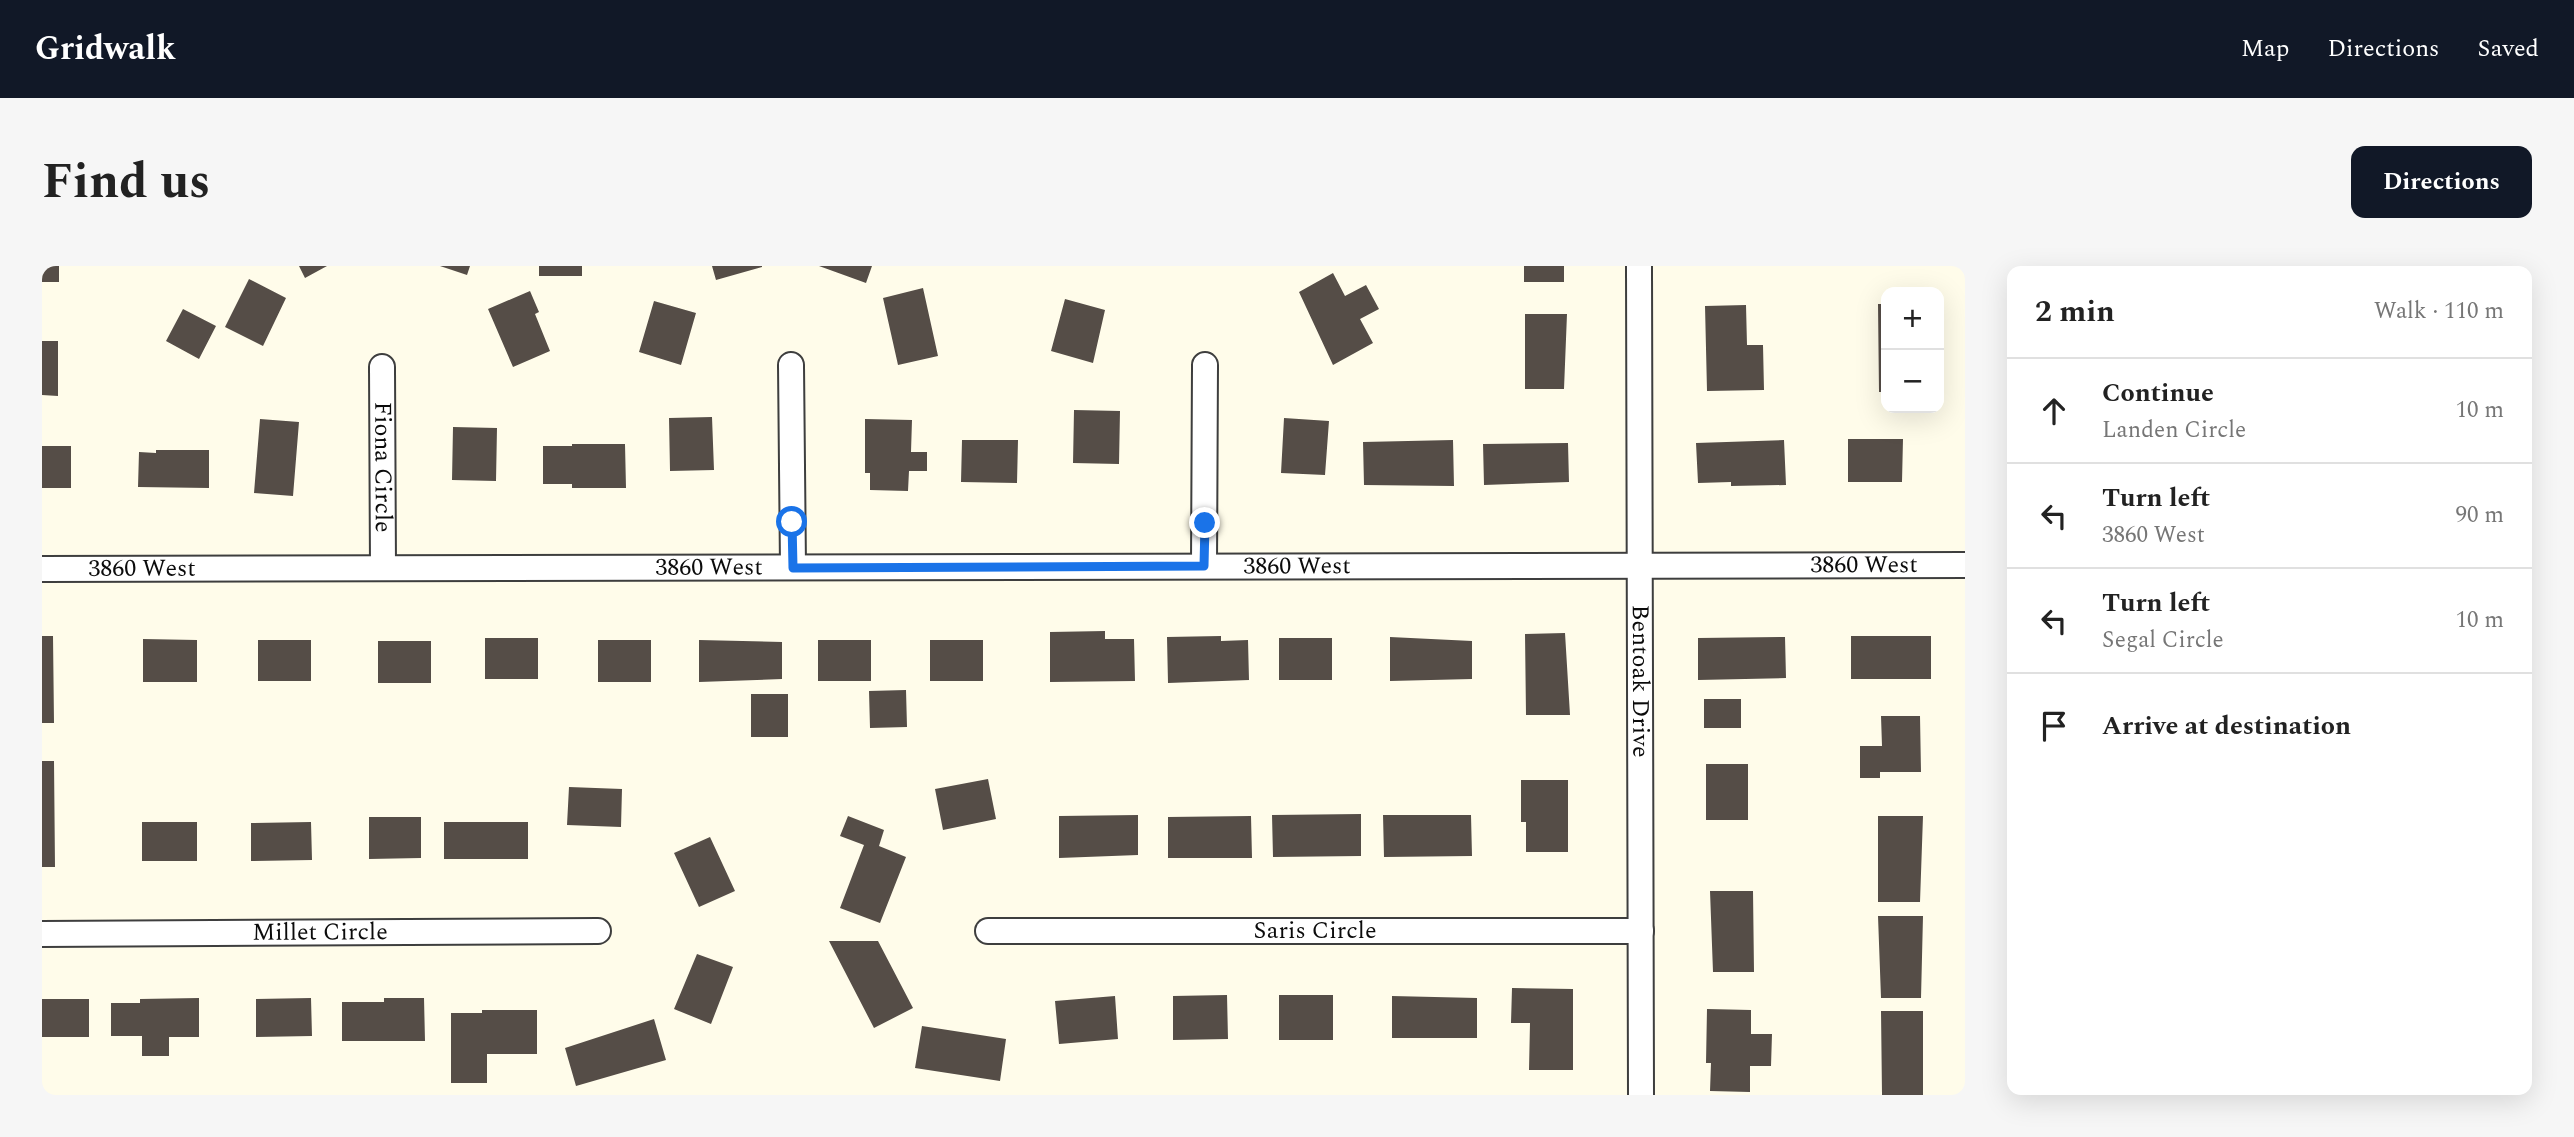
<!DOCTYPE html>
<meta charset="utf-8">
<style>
body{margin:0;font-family:Spectral,serif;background:#f6f6f6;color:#222}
.controls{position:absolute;right:21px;top:21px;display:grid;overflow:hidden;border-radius:14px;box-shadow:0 7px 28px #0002}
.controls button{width:63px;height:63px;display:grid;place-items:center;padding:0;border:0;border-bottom:2px solid #e0e0e0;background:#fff;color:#222;font:35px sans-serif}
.stop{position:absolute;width:21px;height:21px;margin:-16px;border:5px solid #1a73e8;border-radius:50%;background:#fff}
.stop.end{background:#1a73e8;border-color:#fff;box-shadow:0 2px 7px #0008}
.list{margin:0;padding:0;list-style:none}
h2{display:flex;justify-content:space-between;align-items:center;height:91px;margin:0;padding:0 28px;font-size:30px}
h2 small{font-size:23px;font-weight:400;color:#767676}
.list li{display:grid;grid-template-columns:46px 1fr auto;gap:21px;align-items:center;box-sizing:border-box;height:105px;padding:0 28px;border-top:2px solid #e0e0e0}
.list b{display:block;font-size:26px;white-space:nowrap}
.list p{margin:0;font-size:23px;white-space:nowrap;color:#767676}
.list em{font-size:23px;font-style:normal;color:#767676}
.icon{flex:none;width:38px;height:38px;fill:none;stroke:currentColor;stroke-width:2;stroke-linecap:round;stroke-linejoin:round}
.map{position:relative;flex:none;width:1923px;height:829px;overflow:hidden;border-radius:14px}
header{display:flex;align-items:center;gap:42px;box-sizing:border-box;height:98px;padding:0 35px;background:#111827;color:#fff}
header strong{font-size:33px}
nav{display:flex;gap:38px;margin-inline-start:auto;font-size:24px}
.intro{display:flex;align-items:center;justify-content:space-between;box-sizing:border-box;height:168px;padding:0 42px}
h1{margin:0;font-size:49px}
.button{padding:18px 32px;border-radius:14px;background:#111827;color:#fff;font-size:24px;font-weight:700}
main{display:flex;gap:42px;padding:0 42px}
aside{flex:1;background:#fff;border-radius:14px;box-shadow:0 7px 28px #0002}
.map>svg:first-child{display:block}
</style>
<header>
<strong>Gridwalk</strong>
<nav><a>Map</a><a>Directions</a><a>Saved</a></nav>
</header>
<div class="intro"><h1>Find us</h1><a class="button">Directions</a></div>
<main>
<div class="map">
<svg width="1923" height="829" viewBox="0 0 1923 829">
<rect width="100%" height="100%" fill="#fffcea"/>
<path fill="#554d47" d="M0 0H17V16H0Z
M257 0H285L263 12Z
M398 0H428L425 9Z
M497 0H540V10H497Z
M670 0H720V1L674 14Z
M777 0H830L824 17Z
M1482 0H1522V16H1482Z
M1291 7 1303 30 1324 19 1337 43 1318 53 1331 77 1291 99 1257 26Z
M207 13 244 32 221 80 183 61Z
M881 22 896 90 856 99 841 32Z
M488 25 497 46 493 48 508 85 471 101 446 43Z
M1023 33 1063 44 1051 97 1009 85Z
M612 35 654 47 639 99 597 86Z
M1836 38H1844V126H1837Z
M1704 39 1705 79H1721L1722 124 1665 125 1663 40Z
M141 43 174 60 157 93 124 75Z
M1483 48H1525L1522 123H1483Z
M0 75H16V130L0 129Z
M1032 144 1078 145 1077 198 1031 197Z
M670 151 672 204 628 205 627 152Z
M1242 152 1287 155 1283 209 1239 207Z
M218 153 257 156 251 230 212 227Z
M823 153 870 154 869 186H885V205H867L866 225 828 224V207H823Z
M411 161 455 162 454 215 410 214Z
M1806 173H1861L1860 216H1806Z
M920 174H976L975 217 919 216Z
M1411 174 1412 220 1322 219 1321 176Z
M1742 174 1744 219 1689 220V216L1656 217 1654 177Z
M1526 177 1527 216 1442 219 1441 178Z
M530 178H583L584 222H530V218H501V180H530Z
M0 180H29V222H0Z
M114 184H167V222L96 221 97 186 114 187Z
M1063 365V373H1092L1093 415 1008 416V366Z
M1523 367 1528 449H1484L1483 368Z
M0 370H11L12 457H0Z
M1179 370V375L1206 374 1207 414 1126 417 1125 371Z
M1809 370H1889V413H1809Z
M1348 371 1430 375V413L1348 415Z
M1743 371 1744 412 1656 414V372Z
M443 372H496V413H443Z
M1237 372H1290V414H1237Z
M101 373 155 374V416H101Z
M216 374H269V415H216Z
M556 374H609V416H556Z
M657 374 740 376V413L657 416Z
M776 374H829V415H776Z
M888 374H941V415H888Z
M336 375H389V417H336Z
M864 424 865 461 828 462 827 425Z
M709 428H746V471H709Z
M1662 433H1699V462H1662Z
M1839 450H1878L1879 506H1838V512H1818V480H1840Z
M0 495H12L13 601H0Z
M1664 498H1706V554H1664Z
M946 513 954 553 901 564 893 523Z
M1479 514H1526V586H1484V556H1479Z
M527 521 580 523 579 561 525 559Z
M1319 548V590L1231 591 1230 549Z
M1096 549V589L1017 592V550Z
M1341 549H1429L1430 590 1342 591Z
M806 550 842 564 837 580 864 591 838 657 798 642 822 579 798 570Z
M1209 550 1210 592H1126V551Z
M1836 550H1881L1878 636H1836Z
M327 551H379V592L327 593Z
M100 556H155V595H100Z
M269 556 270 594 209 595V557Z
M402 556H486V593H402Z
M668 571 693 625 657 641 632 587Z
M1668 625H1711L1712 706H1671Z
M1836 650H1881L1879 732H1839Z
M787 675H836L871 742 832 762Z
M655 688 691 701 669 758 632 743Z
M1470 722 1531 723V804H1487L1488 757H1469Z
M1185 729 1186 773 1131 774V730Z
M1237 729H1291V774H1237Z
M1073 730 1076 773 1017 778 1013 735Z
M1350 730 1435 732V772H1350Z
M157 732V771H127V790H100V770H69V737H98V733Z
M269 732 270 770 214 771V733Z
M342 732H382L383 775H300V736H342Z
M0 733H47V771H0Z
M1665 743 1709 744V768H1730L1729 800H1708V826L1668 825 1669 797H1664Z
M440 744H495V788H445V817H409V747H440Z
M1839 745H1881V829H1840Z
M612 753 624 794 534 820 523 782Z
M880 760 964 773 958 815 873 802Z"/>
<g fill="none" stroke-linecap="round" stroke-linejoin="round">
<g stroke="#3e3e3e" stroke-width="28">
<g id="minor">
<path id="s1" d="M1597 0 1599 829"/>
<path d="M749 99 751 301"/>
<path id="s2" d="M340 101 341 302"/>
<path d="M1162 300 1163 99"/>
<path id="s3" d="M0 303 1923 299"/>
<path id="s4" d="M946 665H1599"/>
<path id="s5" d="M0 668 556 665"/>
</g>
</g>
<use href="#minor" stroke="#fff" stroke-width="24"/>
</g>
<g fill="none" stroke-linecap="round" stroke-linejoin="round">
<path stroke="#1a73e8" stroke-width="9" d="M750 256 751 302 1162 300 1163 257"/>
</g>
<g text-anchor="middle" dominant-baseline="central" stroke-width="7" stroke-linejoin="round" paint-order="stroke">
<g font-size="24" fill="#0b0b0b" stroke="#fff">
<text stroke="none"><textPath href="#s2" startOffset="100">Fiona Circle</textPath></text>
<text stroke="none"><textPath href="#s3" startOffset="1822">3860 West</textPath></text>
<text stroke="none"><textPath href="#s3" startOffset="1255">3860 West</textPath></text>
<text stroke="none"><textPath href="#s3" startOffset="667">3860 West</textPath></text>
<text stroke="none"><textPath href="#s3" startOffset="100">3860 West</textPath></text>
<text stroke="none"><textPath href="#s1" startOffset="415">Bentoak Drive</textPath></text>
<text stroke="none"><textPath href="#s4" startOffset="327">Saris Circle</textPath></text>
<text stroke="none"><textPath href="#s5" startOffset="278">Millet Circle</textPath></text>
</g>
</g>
</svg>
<div class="controls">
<button>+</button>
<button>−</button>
</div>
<div class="stop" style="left:750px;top:256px"></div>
<div class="stop end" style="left:1163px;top:257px"></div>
</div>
<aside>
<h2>2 min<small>Walk · 110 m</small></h2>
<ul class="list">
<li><svg class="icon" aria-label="ahead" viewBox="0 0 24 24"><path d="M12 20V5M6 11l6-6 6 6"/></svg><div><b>Continue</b><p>Landen Circle</p></div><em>10 m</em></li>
<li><svg class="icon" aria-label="left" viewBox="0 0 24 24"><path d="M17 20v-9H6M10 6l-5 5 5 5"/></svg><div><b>Turn left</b><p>3860 West</p></div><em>90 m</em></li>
<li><svg class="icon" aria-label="left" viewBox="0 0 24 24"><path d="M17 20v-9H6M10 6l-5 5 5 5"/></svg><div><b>Turn left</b><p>Segal Circle</p></div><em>10 m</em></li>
<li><svg class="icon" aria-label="arrive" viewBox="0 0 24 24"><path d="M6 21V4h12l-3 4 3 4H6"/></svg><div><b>Arrive at destination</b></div></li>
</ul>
</aside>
</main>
